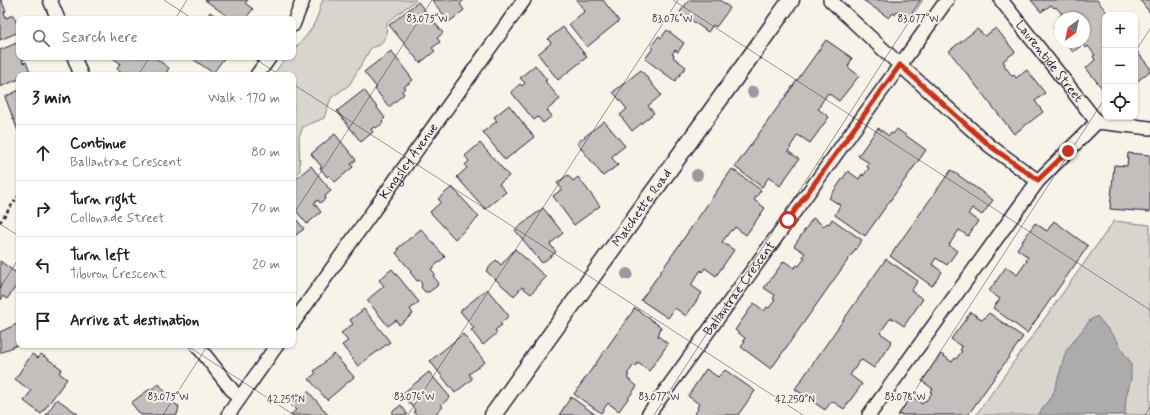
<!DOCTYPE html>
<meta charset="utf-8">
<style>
body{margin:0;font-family:Mynerve,sans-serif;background:#f6f6f6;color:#202124}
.controls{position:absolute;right:12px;top:12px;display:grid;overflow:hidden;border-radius:8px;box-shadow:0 1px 3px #0004}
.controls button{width:36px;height:36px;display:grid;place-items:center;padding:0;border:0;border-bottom:1px solid #e0e0e0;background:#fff;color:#202124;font:20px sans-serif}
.compass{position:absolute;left:1054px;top:12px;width:36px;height:36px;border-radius:50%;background:#fff;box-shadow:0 1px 3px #0004;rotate:213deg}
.stop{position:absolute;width:12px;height:12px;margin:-9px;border:3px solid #c8321e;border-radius:50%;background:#fff}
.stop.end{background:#c8321e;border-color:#fff;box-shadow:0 1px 4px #0008}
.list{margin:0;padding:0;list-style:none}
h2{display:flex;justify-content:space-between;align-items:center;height:52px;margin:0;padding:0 16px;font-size:17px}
h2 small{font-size:13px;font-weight:400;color:#757577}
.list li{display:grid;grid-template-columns:26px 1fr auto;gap:12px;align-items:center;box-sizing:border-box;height:56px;padding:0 16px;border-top:1px solid #e0e0e0}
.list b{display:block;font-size:15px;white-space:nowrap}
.list p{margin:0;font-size:13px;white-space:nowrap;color:#757577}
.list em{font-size:13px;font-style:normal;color:#757577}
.icon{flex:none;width:22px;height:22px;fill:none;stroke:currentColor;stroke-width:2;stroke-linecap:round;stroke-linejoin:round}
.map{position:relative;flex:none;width:1150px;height:415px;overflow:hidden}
.search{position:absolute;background:#fff;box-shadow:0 1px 3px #0004;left:16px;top:16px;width:280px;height:44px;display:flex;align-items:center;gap:10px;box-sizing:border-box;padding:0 14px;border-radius:8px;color:#757577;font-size:15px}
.panel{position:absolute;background:#fff;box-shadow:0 1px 3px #0004;left:16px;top:72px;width:280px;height:276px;border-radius:8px}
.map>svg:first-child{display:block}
</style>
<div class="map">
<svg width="1150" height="415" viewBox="0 0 1150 415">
<rect width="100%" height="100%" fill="#f7f3e8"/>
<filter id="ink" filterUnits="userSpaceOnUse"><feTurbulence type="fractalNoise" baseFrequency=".025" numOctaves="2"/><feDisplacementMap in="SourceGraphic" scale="8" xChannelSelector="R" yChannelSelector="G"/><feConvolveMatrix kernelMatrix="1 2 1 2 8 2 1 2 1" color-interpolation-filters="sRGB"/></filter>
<g filter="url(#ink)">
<path fill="#d8d5cf" stroke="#7d7c85" d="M323 0H416L403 10 387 23 386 36 380 45 371 48 349 85 331 98 324 118 303 127 299 137 300 171 293 176V75H273L286 57H293V50C304 39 311 32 317 17 320 11 319 6 323 0Z
M1114 221 1150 225V415H976Z"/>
<path fill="#aeabad" stroke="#76747f" d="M1097 316 1117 340 1123 352 1131 363V379L1126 397 1125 415H1038L1054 392 1066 351 1090 320Z"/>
<path fill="#c2bfbd" stroke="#22223b" d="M0 0H1L6 11 4 12 6 18 13 15 19 28V32L0 40Z
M205 0H248L245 3 253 9 245 19H231Z
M432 0H464L460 4 464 10 449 22Z
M576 0H603L619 21 587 47 569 24 585 11Z
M689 0H720L730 8 716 27 713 25 708 32 680 12Z
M863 0H921L908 19 897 11 895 15 893 13 889 18Z
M1031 0H1097L1109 15H1105V92L1086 68 1095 60 1093 56 1095 55 1088 46 1086 48 1083 44 1073 52 1065 42H1084V18H1062L1060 16 1062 14 1056 7 1054 8 1051 5 1041 12Z
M1140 0H1150V13Z
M418 2 443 33 437 38 440 42 432 48 435 51 420 63 389 25Z
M210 12 220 19H206Z
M1060 21V36L1053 27Z
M563 27 587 57 558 80 538 54 551 43 548 39Z
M996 28 1015 52 1003 61 1005 64 1004 65 1012 76 1014 75 1016 78 1027 70 1045 93 1035 101 1043 112 1014 134 949 51 977 29 985 36Z
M667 30 684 43 678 52 675 50 672 54 674 55 673 57 686 67 675 81 645 59 653 48 651 46 659 36 661 38Z
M826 40 852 58 848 67 859 76 839 101 828 93 820 105 821 106 818 109 829 117 810 143 798 135 790 147 791 148 788 151 799 159 780 186 769 177 762 187 735 167Z
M19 42V57H29L22 60 23 63 26 62 31 74 28 75H19V79L0 87V50Z
M1135 49 1150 68V71L1135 83Z
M391 51 413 80 404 87 405 88 402 91 404 94 389 107 375 89 377 88 364 72Z
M114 57H154L169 68 165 75H122L121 74 122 72 117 69 120 63 113 58Z
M190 57H225L213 73Z
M535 65 547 80 545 81 560 99 547 110 552 116 543 123 538 117 534 120 511 92 520 84 522 86 525 83 520 78Z
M641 70 661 95 648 106 654 113 632 131 620 115 627 109 613 92Z
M19 90V131H18L5 97Z
M364 90 385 118 382 121 383 123 376 128 374 127 371 129 373 132 361 142 337 111Z
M509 105 534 137 505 160 483 132 497 121 494 117Z
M604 121 625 146 611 157 618 165 603 176 577 143Z
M878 128 889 136 891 133 893 134 897 129 926 150 865 236 835 215 840 205 829 198 848 171 859 179 862 174 863 176 869 168 867 167 869 163 858 156Z
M335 134 356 160 351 164 353 167 335 182 329 175 327 177 320 168 322 167 311 154Z
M480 143 509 176 499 184 506 192 485 209 457 177 467 168 465 165 469 161 465 156Z
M1128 153 1150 155V212L1110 209 1114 165 1127 166Z
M311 166 331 191 325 196 326 198 320 203 318 200 314 203 321 212 307 224 293 207V181Z
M732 169 761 190 754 200 765 208 746 235 735 227 732 231 731 230 722 242 734 250 716 276 705 268 702 272 701 270 691 285 702 293 686 316 675 308 668 318 641 300Z
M951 170 993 200 982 215 972 208 968 214 978 221 968 236 959 230 949 245 957 251 947 265 936 258 932 264 942 272 932 286 890 256Z
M568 175 573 181 578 177 600 206 574 225 553 196 562 189 557 183Z
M452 187 479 217 455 239 430 212 441 202 438 199Z
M543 208 563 233 550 244 556 252 542 263 515 230Z
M293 215 304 229 293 237Z
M813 218 824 226 827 223 829 224 832 219 862 240 771 369 741 347 745 342 743 341 745 338 735 330 754 303 764 311 767 307 769 308 775 300 773 299 775 295 764 288 784 261 794 268 797 265 799 266 805 258 803 257 805 253 794 246Z
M1054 221 1088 246 1027 333 993 308 1000 299 989 291 1006 267 1017 275 1027 261 1026 260 1028 257 1017 249 1035 223 1047 231Z
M421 229 445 257 431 269 435 274 433 276 438 282 437 286 429 292H425L421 287 422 284 419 280 417 281 410 272 411 271 396 253 399 250 398 248Z
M515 249 546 277 531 294 522 287 514 296 486 271 496 260 501 265Z
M886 259 918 281 911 291 923 299 904 326 892 318 889 320 880 333 892 341 874 368 862 360 859 362 850 375 862 384 844 409 832 401 825 410 795 389Z
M0 261 19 275V282L7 299 3 296 1 300 0 299Z
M392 269 419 302 410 309 413 314 399 325 396 320 388 326 367 300 384 286 379 280Z
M487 289 509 316 500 323 502 325 495 330 497 333 483 345 471 330 474 328 460 311Z
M635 308 661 327 658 336 668 344 649 371 638 363 636 366 634 365 627 374 629 375 627 378 637 386 619 411 608 403 601 413 574 394Z
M364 309 390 342 358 366 342 345 348 341 341 333 353 324 350 320Z
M971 312 982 320 989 313 1023 337 968 415H898L911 396 922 404 925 400 926 401 932 393 930 392 933 389 922 381 941 354 952 362 955 358 956 359 962 351 960 350 962 347 951 339Z
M19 323V344L0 353V332Z
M463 334 485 362 469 374 472 379 455 393 430 361Z
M32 354 38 358 41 354 52 362 62 369 59 373 67 379 41 414 24 401 31 391 15 379Z
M334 354 354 377 327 400 309 379 316 373 314 371Z
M706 369 718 377 725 370 755 391 738 415H694L698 409 697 408 699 404 688 396Z
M429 372 450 397 441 405 443 407 436 413 437 415H416L414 412 415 410 402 394Z
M159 384 176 405 179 406 177 415H141L131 403 144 393 152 388V389Z
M308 391 319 404 328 415H290L296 410 291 405Z
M571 397 596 415H559Z
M57 399 78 414 77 415H46Z
M401 405 408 415H395L392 412Z"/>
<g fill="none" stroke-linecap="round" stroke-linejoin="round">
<g stroke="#22223b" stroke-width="16">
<g id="minor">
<path d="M50 0 58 19"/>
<path d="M830 0 900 65 990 146 1038 181"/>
<path id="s1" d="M1001 0 1097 122"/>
<path d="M293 25 303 0"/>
<path d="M74 57 81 75"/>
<path d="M257 75 270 57"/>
<path id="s2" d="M293 323 524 0"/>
<path d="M197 345 239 399"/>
<path d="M228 415 277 345"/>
<path id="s3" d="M648 415 947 0"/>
<path d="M869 415 1038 181 1097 122 1150 128"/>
</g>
</g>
<g stroke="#22223b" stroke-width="19">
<g id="tertiary">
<path id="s4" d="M493 415 791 0"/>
</g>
</g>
<path stroke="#22223b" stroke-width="2.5" stroke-dasharray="3 3" stroke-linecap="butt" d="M0 222 19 195"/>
<use href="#minor" stroke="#f7f3e8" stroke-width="13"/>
<use href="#tertiary" stroke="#f7f3e8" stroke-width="16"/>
</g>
<g fill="#9b999d">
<circle cx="753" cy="92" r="6"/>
<circle cx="697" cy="175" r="6"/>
<circle cx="627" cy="274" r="6"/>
</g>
</g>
<g fill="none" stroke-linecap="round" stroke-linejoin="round" filter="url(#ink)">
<path stroke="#c8321e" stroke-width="5" d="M788 220 900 65 990 146 1038 180 1068 151"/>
</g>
<path fill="none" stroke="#22223b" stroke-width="1" stroke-opacity="0.45" d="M164 0 193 19M673 0 1150 310M175 19 187 0M1135 52 1150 29M252 57 280 75M138 75 150 57M293 84 803 415M293 215 432 0M0 224 19 236M0 288 19 258M186 345 294 415M163 415 208 345M408 415 678 0M654 415 923 0M899 415 1105 98M1145 415 1150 407"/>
<g text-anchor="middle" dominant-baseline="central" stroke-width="4" stroke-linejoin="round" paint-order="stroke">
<g font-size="13" fill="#22223b" stroke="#f7f3e8">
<text stroke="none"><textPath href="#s1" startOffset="78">Laurentide Street</textPath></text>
<text stroke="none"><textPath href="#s2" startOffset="199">Kingsley Avenue</textPath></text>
<text stroke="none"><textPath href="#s4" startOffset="255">Matchette Road</textPath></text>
<text stroke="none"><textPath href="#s3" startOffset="156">Ballantrae Crescent</textPath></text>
</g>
</g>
<g font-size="10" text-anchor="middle" fill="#22223b" stroke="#f7f3e8" stroke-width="4" stroke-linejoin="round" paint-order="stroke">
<text x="672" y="22">83.076°W</text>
<text x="427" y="22">83.075°W</text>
<text x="918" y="22">83.077°W</text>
<text x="168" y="400">83.075°W</text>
<text x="414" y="400">83.076°W</text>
<text x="659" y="400">83.077°W</text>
<text x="905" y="400">83.078°W</text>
<text x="286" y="403">42.251°N</text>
<text x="795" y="403">42.250°N</text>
</g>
</svg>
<div class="controls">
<button>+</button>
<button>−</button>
<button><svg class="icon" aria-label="locate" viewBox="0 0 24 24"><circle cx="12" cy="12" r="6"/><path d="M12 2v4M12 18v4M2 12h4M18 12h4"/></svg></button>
</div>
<svg class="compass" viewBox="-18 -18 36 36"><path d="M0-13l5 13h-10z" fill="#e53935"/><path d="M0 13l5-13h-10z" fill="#757577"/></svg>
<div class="stop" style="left:788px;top:220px"></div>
<div class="stop end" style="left:1068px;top:151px"></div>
<div class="search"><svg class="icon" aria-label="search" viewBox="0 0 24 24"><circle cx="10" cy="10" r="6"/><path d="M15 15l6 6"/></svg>Search here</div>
<section class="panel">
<h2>3 min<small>Walk · 170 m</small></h2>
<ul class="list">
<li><svg class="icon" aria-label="ahead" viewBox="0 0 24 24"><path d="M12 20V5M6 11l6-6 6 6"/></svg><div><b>Continue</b><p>Ballantrae Crescent</p></div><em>80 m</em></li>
<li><svg class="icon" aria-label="right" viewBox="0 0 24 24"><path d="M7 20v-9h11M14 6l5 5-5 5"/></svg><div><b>Turn right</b><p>Collonade Street</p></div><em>70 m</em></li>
<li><svg class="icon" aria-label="left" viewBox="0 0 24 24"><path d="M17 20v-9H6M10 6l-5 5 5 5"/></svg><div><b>Turn left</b><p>Tiburon Crescent</p></div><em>20 m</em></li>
<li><svg class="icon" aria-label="arrive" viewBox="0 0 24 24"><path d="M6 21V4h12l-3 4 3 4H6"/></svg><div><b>Arrive at destination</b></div></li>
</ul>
</section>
</div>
